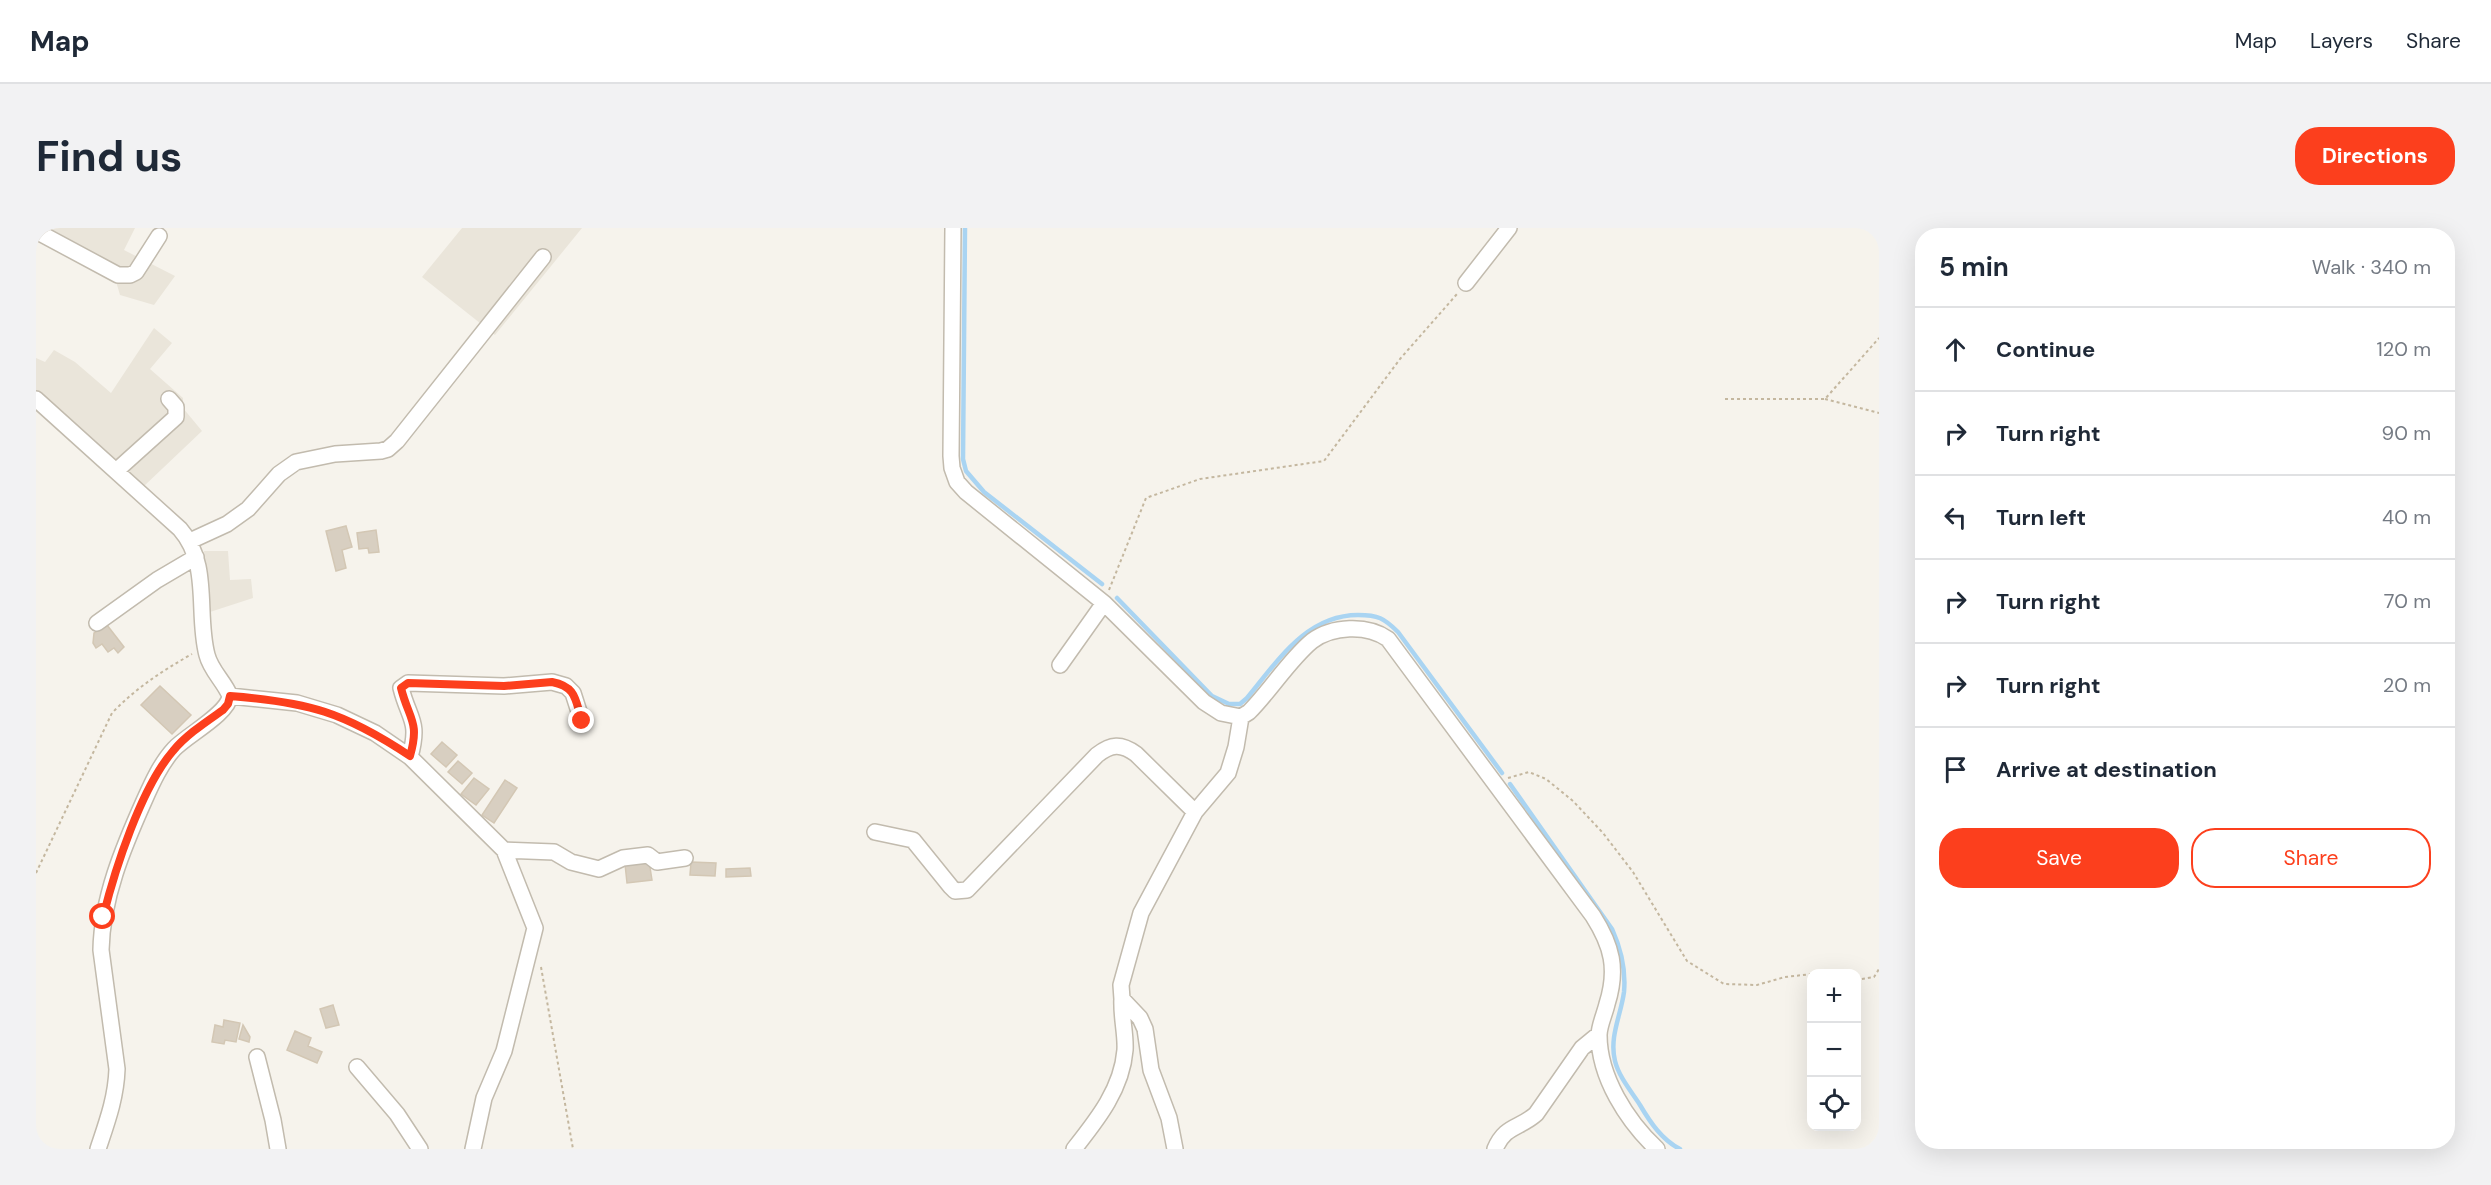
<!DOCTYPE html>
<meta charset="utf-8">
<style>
body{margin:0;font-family:"DM Sans",sans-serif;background:#f2f2f3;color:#1f2937}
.controls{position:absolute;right:18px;bottom:18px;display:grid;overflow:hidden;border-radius:12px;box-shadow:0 6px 24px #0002}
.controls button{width:54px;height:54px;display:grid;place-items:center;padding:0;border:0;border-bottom:2px solid #e0e1e3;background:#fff;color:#1f2937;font:30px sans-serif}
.stop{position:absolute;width:18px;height:18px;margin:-14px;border:4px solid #fc3f1d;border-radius:50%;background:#fff}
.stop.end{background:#fc3f1d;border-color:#fff;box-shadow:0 2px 6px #0008}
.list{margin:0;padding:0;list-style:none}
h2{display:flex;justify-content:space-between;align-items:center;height:78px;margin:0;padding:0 24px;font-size:26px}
h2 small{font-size:20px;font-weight:400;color:#747a83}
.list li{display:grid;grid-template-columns:39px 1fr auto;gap:18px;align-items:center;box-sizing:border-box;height:84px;padding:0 24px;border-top:2px solid #e0e1e3}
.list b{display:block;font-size:22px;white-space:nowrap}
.list em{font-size:20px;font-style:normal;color:#747a83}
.actions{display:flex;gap:12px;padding:18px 24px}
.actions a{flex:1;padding:14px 0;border:2px solid #fc3f1d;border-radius:24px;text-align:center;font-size:21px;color:#fc3f1d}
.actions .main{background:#fc3f1d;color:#fff}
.icon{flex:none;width:33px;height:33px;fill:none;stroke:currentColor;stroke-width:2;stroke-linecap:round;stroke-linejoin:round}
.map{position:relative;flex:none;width:1843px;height:921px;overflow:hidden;border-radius:24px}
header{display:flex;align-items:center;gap:36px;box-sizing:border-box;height:84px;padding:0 30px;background:#fff;border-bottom:2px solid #e0e1e3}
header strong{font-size:28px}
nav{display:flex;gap:33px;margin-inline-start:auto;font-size:21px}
.intro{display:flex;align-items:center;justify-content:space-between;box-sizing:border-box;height:144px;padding:0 36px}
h1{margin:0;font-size:42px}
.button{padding:15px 27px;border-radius:24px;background:#fc3f1d;color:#fff;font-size:21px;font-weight:700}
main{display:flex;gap:36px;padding:0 36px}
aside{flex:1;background:#fff;border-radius:24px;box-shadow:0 6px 24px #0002}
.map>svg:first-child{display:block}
</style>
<header>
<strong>Map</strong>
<nav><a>Map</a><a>Layers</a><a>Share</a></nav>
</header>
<div class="intro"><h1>Find us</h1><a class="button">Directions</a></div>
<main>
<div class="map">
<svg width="1843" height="921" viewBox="0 0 1843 921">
<rect width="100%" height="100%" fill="#f6f3ec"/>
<path fill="#eae5da" d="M0 0H99L88 22 139 48 118 77 84 67 79 50Z
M426 0H546L459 107 386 49Z
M118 100 136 115 114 141 147 170V180L166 203 107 259 0 163V130L9 134 18 122 39 134 75 165Z
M168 323H192L194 352 215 351 217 370 174 384Z"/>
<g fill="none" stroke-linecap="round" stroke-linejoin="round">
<path stroke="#a9d4f2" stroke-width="4.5" d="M929 0 927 231 930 243 948 264 1066 356
M1081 370 1176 468 1193 476H1204L1211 470C1241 434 1270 387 1322 387 1342 387 1348 390 1362 404L1466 545
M1474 556 1576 701C1585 721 1590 742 1588 764 1585 787 1573 809 1579 833 1583 849 1595 863 1604 877 1614 894 1626 912 1644 921"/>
</g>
<path fill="#d8cfc1" stroke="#d3c7b4" stroke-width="1.5" d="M310 298 316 319 306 322 310 340 300 343 290 303Z
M340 302 343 324 333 325 332 320 323 321 321 305Z
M71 397 88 419 82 425 78 420 72 424 66 416 60 420 57 415 58 405Z
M124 458 155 487 136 506 105 477Z
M406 514 421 527 410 539 395 526Z
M422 533 436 545 426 556 412 544Z
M438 550 453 561 440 577 425 566Z
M469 552 481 560 458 595 446 587Z
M613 633 616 652 591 655 589 636Z
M655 634 680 635 679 648 654 647Z
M714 640 715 648 690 649V641Z
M297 777 303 797 290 800 284 781Z
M188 792 204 795 200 814 189 812 188 816 176 814 179 797 187 799Z
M207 797 214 809 213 814 203 811Z
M259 803 275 810 272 818 286 824 281 835 251 822Z"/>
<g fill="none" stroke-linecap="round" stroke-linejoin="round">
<g stroke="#c2bbae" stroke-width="18">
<path id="minor" d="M917 0 915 228 916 240 921 254 930 264 1068 375 1168 474 1185 485 1205 489 1213 484C1234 463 1254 431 1276 413 1296 398 1331 396 1352 411L1557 688C1576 718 1582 741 1571 776 1569 785 1563 798 1563 807 1563 849 1591 893 1621 921
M0 3 82 47H94L100 44 123 8
M1430 55 1473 0
M0 171 144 301C175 336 160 386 171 427 175 443 188 453 194 468 192 486 151 507 138 521 125 535 116 555 108 573 87 620 66 670 65 722L81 841C80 870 71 894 62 921
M80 243 140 189V179L133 171
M154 313 191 296 212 281 243 246 260 234 299 226 345 223 352 221 361 213 507 29
M61 395 121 352 160 329
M1024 437 1068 375
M194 468 261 475 301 487 339 505 374 529 468 622 499 700 468 823 448 870 437 921
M374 529C384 492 373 492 365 460L372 455 468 458 516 454 530 458 537 465 546 493
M839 604 877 612 915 659 919 663 931 662 1061 527C1075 516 1085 515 1100 526L1159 584
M468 622 518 624 535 634 563 641 587 630 612 627 621 634 649 630
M221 829 237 892 242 921
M321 839 361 886 384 921
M1038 921C1061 892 1086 861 1089 822 1090 806 1085 789 1086 771
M1139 921 1133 890 1115 842 1109 801 1104 790 1086 771 1085 757 1105 685 1159 584 1192 545 1200 519 1205 489
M1459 921C1469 897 1483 901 1500 886L1546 820 1563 806"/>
</g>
<path stroke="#c4b79f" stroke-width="2" stroke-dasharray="3 3" stroke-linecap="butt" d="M1689 171H1789L1843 110
M1789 171 1843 185
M1073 362 1110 270 1164 251 1288 233 1364 131 1421 66
M1472 550 1493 544 1510 551 1537 573 1567 605 1597 644 1651 733 1688 756 1721 757 1749 749 1776 746
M0 645 76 485C100 460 126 443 156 426
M505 739 537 921
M1820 752 1838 749 1843 741"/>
<use href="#minor" stroke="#fff" stroke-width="15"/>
</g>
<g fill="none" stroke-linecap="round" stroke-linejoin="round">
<path stroke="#fc3f1d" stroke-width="8" d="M67 689C79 641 105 560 137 523 150 507 170 494 187 482L192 476 194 468C272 474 308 484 374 528 384 493 373 492 365 460L372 455 468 458 516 454C541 459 539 472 546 493"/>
</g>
</svg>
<div class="controls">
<button>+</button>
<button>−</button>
<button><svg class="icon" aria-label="locate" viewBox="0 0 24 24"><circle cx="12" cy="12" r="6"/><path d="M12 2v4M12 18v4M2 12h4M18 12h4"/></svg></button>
</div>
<div class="stop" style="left:67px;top:689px"></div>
<div class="stop end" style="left:546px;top:493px"></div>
</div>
<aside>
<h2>5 min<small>Walk · 340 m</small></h2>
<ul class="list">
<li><svg class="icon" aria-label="ahead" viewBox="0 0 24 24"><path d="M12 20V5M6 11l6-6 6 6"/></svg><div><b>Continue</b></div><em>120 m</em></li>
<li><svg class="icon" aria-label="right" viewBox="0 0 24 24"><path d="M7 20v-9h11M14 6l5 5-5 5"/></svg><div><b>Turn right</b></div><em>90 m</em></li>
<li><svg class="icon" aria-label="left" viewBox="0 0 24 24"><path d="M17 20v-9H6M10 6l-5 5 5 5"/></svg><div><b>Turn left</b></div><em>40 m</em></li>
<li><svg class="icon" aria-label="right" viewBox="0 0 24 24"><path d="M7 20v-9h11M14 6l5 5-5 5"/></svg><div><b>Turn right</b></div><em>70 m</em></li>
<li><svg class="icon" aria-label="right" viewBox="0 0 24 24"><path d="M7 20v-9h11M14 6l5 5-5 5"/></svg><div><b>Turn right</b></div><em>20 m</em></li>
<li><svg class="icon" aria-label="arrive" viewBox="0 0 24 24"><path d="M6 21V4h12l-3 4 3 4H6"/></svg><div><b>Arrive at destination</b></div></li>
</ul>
<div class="actions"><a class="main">Save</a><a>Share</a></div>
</aside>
</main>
